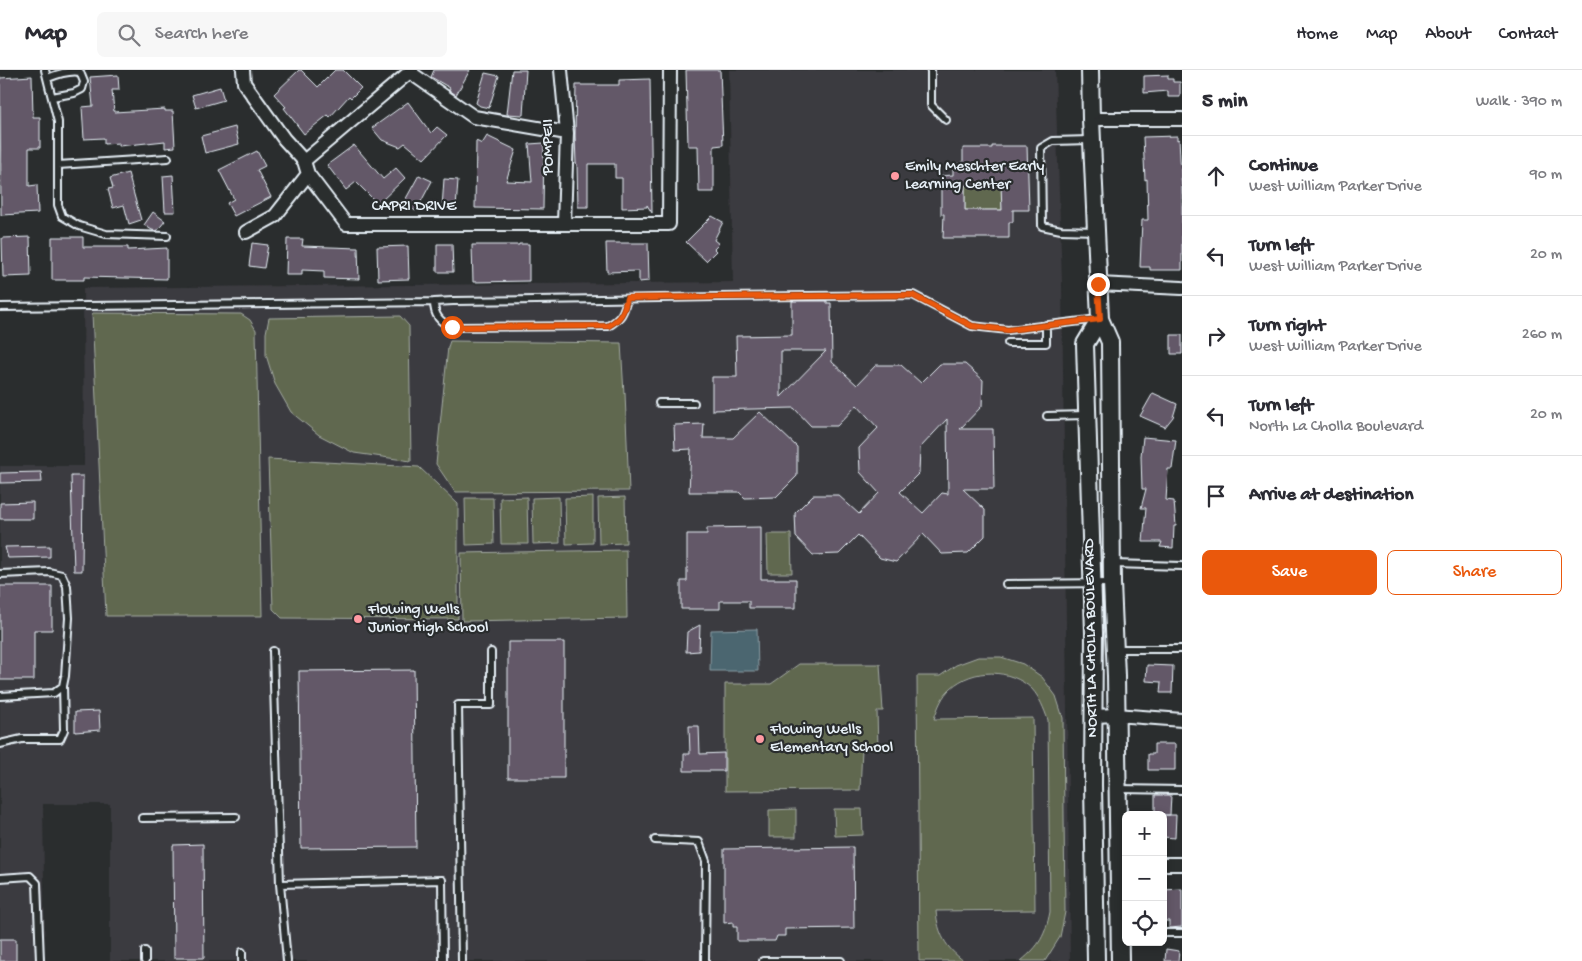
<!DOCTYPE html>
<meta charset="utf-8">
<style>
body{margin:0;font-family:"Gochi Hand",sans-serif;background:#f7f7f7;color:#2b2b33}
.controls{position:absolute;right:15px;bottom:15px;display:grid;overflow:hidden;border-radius:8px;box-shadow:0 2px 8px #0003}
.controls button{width:45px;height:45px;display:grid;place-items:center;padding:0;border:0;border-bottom:1px solid #e1e1e2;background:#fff;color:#2b2b33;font:25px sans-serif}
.stop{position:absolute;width:15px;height:15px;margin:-11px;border:4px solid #ea580c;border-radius:50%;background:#fff}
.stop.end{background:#ea580c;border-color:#fff;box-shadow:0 1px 5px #0008}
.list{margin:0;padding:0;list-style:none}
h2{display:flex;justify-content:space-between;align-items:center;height:65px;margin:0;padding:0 20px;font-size:21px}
h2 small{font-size:16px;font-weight:400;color:#7c7c81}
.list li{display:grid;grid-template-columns:32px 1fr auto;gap:15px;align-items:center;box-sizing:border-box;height:80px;padding:0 20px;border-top:1px solid #e1e1e2}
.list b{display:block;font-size:19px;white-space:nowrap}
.list p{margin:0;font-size:16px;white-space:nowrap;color:#7c7c81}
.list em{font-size:16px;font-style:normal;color:#7c7c81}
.actions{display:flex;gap:10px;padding:15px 20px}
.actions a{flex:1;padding:11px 0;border:1px solid #ea580c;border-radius:8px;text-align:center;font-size:18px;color:#ea580c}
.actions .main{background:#ea580c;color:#fff}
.icon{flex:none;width:28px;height:28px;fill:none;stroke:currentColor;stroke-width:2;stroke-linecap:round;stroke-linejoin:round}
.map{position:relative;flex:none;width:1182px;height:891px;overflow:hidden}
header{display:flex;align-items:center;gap:30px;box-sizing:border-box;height:70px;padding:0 25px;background:#fff;border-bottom:1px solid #e1e1e2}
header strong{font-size:24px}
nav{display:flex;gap:28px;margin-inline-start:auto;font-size:18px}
.search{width:350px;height:45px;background:#f7f7f7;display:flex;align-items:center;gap:12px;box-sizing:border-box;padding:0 18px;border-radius:8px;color:#7c7c81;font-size:19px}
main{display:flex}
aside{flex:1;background:#fff}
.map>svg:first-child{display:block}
</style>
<header>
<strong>Map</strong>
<div class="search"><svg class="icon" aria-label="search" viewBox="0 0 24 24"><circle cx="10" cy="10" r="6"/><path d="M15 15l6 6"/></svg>Search here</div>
<nav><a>Home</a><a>Map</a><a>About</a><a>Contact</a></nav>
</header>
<main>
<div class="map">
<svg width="1182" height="891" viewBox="0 0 1182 891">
<rect width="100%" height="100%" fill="#2a2d2e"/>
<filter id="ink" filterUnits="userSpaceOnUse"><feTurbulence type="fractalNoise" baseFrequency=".02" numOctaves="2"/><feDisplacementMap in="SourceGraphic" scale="10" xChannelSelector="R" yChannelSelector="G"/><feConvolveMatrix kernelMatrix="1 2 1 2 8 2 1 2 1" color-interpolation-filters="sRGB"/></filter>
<g filter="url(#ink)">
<path fill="#3b3a3f" d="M729 0H1055L1062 212 1070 891H110V734H43L45 891H0V396H84L83 218 733 212Z"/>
<path fill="#61684f" stroke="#a4aca4" d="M965 105 978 115H992L1001 106 1002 140H965Z
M92 243 241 244 250 250 256 260 262 546H106Z
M400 246 409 256 411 391 354 383 319 365 291 342 275 314 266 285V263L269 248Z
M450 271 621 273 624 324 625 323 629 421 455 422 436 394 448 277Z
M268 389 419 397 458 434V549L282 548 273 539Z
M527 427 528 474H501L500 428Z
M559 427 560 473 533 474 532 428Z
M593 427V473L566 474 565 428Z
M625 427 626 473 599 474 598 428Z
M465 428H493L494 474 466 475Z
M767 464H791L792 503H768Z
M626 480 627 548 462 551 461 483Z
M978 587H1001L1023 594 1042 607 1056 626 1063 648 1065 842 1060 867 1045 891H1021C1040 875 1045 866 1050 842L1048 650C1044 639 1040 628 1032 619 1010 598 973 598 951 618 942 626 938 637 934 649L1033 648 1035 840 936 841C938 864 946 878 964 891H919L917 606H940L956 595Z
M799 594H880L883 641H877L878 679H862L860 720 725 721V614H771Z
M796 739V767H769V740Z
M834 739H862L863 765 835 766Z"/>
<path fill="#4b6670" stroke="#8a9ea6" d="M757 559 758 601H710L711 560Z"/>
<path fill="#645968" stroke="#e8f1f8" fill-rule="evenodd" d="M299 0H301L318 17 335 0H343L361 18 351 28 349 26 330 47 328 45 304 64 284 38 286 37 274 24Z
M434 0H470L456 25 449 20 450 18 431 7Z
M512 0H526L523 45 507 44Z
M686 0H720L723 75 714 76V122H699L698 76H688Z
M485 3 499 6 489 38 480 36 476 33Z
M118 5 119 20H112L114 42 165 39V41H173L175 77 165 78V71L119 76V73L104 74V68L84 69 82 37 93 36 90 7Z
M1168 5V9H1173V12H1180V27H1168V21L1144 23V6Z
M32 6 33 47H40V78H29V116L37 115 38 143 1 145 0 8Z
M650 9 652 143 647 135V137L622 138V108H615V94H588V137H578L577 94H576L575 65 576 15H619V10Z
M220 17 224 30 196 38 192 25Z
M408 32 431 63 437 57 447 65 424 89 405 73 400 77 382 70 372 58Z
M235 57 239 74 205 83 201 66Z
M487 66 516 80 506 111 532 112 529 74 544 73 543 139 475 138 476 71 482 74Z
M1177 66V70L1179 69 1182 122V200H1150V197H1140L1142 150H1148L1147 109 1145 110 1143 67Z
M354 75 383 109 396 98 405 108 378 134 356 112 346 120 327 95Z
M992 76H1027L1029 140H1013V152H1009V168H943L944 144H941V106L953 105V94H963V78H992ZM965 115H1001L1002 140H965Z
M257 81 265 96 257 100 271 127 234 146 227 133 234 129 219 100Z
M128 103 141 150 129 154 124 135 113 138 108 119 113 118 110 108Z
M173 105 175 142H165L163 106Z
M419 105 432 111 416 141 403 134Z
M444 109 458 110 456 139 442 138Z
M153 142 165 151 157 161 152 160 144 155Z
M712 146 723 152 714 170 719 174 714 179 716 181 706 191 686 172Z
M30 167 31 206 3 207 2 168Z
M52 167H83V177H128V180L167 178V209L84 207V210H52Z
M287 169H303L302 176 358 178 359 209 324 208V201L302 200V205H286Z
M252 173 268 175 264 198 249 196Z
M606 173H648L649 211 639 212V201L607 202Z
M437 174H452L453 202H437Z
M519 174H529V211L473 212 472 175H519Z
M408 176 409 209 378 210 377 177Z
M792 231H827V233H831L832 292 857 315 876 295H901L921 313 940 294H965L983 310 982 336 960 359H993L994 419H963L985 440V466L968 483 942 484 923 464 896 492 880 488 858 465 839 484 813 485 796 467 795 443 813 425H838L859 444 879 423 860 402 859 378 878 358 857 335 837 356H811L794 338 712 340V307H737L736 266 792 265ZM781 281H826L781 327ZM947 349 948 424 942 423 923 443 900 422 919 403 920 378Z
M1171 265H1182V284H1171Z
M1153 323 1177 334 1173 347 1165 357 1140 346Z
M760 342 797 377V406L776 427 745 428 739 422H689L691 379 675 380 674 355 704 354 703 368H733Z
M1143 367 1176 370 1172 399H1168L1166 430 1174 431 1176 456H1174L1173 478 1160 477 1162 472H1143L1146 438H1141L1146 419H1142L1141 386Z
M41 402 42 412 0 413V403Z
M71 406H83L82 501H74Z
M33 432V449H0V433Z
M761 457V509H796V538H749V531H720V539H681V511H687V464H707V458Z
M50 476V487L8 488 5 477Z
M0 516H52V560H34V610H0Z
M700 555 699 581 686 582 687 562Z
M508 572H564V708H508Z
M1147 595 1173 596 1172 623H1160L1161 612 1146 611Z
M414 600 416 777 301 778 299 601Z
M99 641 100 660 75 662V642Z
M689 656H699L700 684 724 683V701H684V684H690Z
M1154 674H1175V700H1148V684H1154Z
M1155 725H1171L1170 745H1155Z
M1163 745H1176L1175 768 1163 767Z
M203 774 204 888H174L173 775Z
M853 777 854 858 785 859V866H777L775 871H737V857H733V852L724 853V779Z
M1182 819V857L1169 858V851H1163V820Z
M0 869H16V891H0Z
M1166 879 1179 881 1178 891H1165Z"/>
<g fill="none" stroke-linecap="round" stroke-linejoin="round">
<g stroke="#e8f1f8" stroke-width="10">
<path id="service" d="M45 0 58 52V135L62 146 79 156 106 164 167 166
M931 0V35L946 50
M48 8C58 4 69 0 80 2L84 12 82 19 74 23 52 27
M1090 70 1053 71 1041 78 1042 156 1061 160 1096 161
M58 95 168 88
M627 229C624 242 621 249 608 256L452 257C440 252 434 246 434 232L453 231C541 230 630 229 718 227L913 225 972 256 1008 260 1098 249
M0 237 434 232
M1008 273H1046V255
M659 333H694
M1047 346 1086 345
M1113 494 1182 496
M0 504 49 502 62 505 67 516 69 548 65 606 63 616 54 623 0 626
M1006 514 1111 513
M1116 579H1182
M273 581 280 814 287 891
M0 674 22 669H60L64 660 63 616
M1119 719 1182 720
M142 748 236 747
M655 770 699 772 706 791 705 891
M0 808 30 806 37 813 40 891
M280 814 442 810 443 891
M1163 863H1182
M242 882V891
M145 891V881
M462 891 458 635H491V582
M763 891H841"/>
</g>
<g stroke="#e8f1f8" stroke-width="16">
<path id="minor" d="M243 0 244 13 284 69 304 91 308 104 346 154H669L670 0
M561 0 567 63 564 154
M411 3 474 47 567 63
M1091 49H1182
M304 91 412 0
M246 162 275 146 308 104
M1098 214 1182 218
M1094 646 1116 645 1182 650
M1163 794H1182"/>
</g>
<g stroke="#e8f1f8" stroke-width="20">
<path id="tertiary" d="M1090 0 1091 49 1100 249 1110 272 1112 513 1116 606 1120 891
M1096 891 1093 715 1094 563 1085 274 1100 249"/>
</g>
<use href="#service" stroke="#2a2d2e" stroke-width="6"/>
<use href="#minor" stroke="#2a2d2e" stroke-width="12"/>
<use href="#tertiary" stroke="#2a2d2e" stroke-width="16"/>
</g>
</g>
<g fill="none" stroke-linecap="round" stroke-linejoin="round" filter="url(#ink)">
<path stroke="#ea580c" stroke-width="6" d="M452 257 608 256C621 249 624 242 627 228L912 225 972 256 1008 260 1100 249 1098 214"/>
</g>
<g fill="#ff9aa2" stroke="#2a2d2e" stroke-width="2">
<circle cx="895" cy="106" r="5"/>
<circle cx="358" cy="549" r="5"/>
<circle cx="760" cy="669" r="5"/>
</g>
<g text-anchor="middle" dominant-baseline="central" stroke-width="4.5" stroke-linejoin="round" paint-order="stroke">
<g font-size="16" fill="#e8f1f8" stroke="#2a2d2e">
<text transform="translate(549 77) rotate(-90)">POMPEII</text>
<text x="414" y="137">CAPRI DRIVE</text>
<text transform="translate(1092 568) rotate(-91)">NORTH LA CHOLLA BOULEVARD</text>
</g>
<g font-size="16" fill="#e8f1f8" stroke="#2a2d2e" text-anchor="start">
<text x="905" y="97">Emily Meschter Early<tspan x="905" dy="18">Learning Center</tspan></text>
<text x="368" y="540">Flowing Wells<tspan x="368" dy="18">Junior High School</tspan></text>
<text x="770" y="660">Flowing Wells<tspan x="770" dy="18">Elementary School</tspan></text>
</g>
</g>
</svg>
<div class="controls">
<button>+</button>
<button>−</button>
<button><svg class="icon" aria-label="locate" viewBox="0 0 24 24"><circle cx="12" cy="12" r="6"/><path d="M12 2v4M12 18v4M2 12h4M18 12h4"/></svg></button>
</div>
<div class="stop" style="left:452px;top:257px"></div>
<div class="stop end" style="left:1098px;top:214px"></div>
</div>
<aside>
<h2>5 min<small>Walk · 390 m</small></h2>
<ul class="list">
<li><svg class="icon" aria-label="ahead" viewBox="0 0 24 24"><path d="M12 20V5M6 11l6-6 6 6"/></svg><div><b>Continue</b><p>West William Parker Drive</p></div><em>90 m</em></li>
<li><svg class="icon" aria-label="left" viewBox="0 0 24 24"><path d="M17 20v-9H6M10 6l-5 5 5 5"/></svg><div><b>Turn left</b><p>West William Parker Drive</p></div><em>20 m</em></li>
<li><svg class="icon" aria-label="right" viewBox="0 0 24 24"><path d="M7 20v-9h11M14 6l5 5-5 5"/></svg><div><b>Turn right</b><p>West William Parker Drive</p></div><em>260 m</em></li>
<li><svg class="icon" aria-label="left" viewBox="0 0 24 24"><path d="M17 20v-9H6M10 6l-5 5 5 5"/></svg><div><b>Turn left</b><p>North La Cholla Boulevard</p></div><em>20 m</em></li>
<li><svg class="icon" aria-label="arrive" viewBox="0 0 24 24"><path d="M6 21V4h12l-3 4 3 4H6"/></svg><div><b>Arrive at destination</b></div></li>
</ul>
<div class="actions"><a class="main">Save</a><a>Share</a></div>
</aside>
</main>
